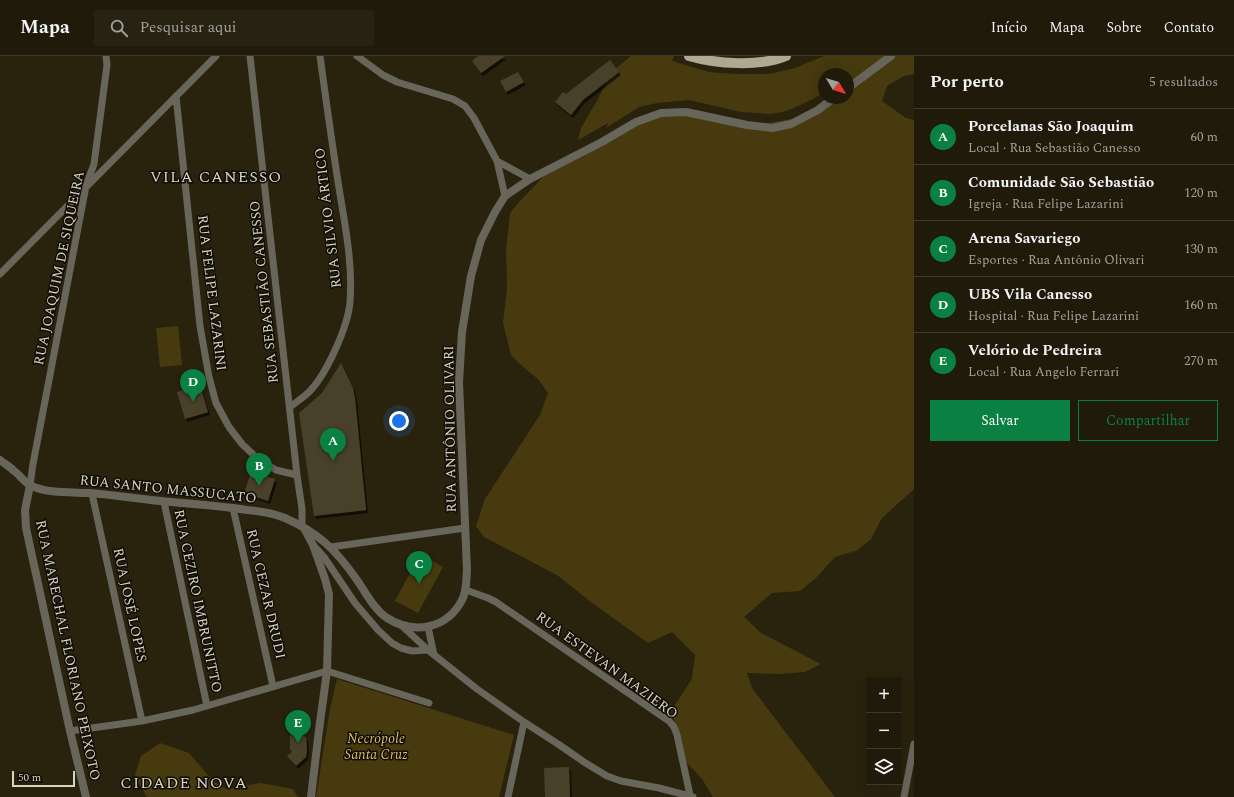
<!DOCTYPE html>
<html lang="pt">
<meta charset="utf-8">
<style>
body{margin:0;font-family:Spectral,serif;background:#272313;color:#f1f3f6}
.controls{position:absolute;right:12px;bottom:12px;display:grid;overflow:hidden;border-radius:0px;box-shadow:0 4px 16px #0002}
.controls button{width:36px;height:36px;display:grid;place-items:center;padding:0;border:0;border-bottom:1px solid #3c382b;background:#1f1a0a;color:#f1f3f6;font:20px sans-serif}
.compass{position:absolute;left:818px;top:12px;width:36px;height:36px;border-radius:50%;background:#1f1a0a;box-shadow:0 4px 16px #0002;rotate:128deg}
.scale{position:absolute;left:12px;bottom:10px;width:63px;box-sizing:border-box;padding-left:4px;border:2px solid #d7d3c6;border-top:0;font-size:11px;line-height:14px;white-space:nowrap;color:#d7d3c6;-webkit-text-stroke:3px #0f0c04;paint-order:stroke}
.you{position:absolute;left:399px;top:365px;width:14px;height:14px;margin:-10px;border:3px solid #fff;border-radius:50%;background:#1a73e8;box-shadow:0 0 0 6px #1a73e833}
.badge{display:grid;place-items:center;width:26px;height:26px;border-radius:50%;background:#0b8043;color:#fff;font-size:13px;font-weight:700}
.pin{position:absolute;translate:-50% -33px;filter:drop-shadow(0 1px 2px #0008)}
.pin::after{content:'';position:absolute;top:21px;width:14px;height:12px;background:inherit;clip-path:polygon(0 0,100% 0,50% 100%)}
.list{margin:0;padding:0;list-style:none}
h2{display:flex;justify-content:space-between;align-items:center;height:52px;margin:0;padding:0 16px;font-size:17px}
h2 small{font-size:13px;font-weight:400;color:#a1a19c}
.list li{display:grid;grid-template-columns:26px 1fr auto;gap:12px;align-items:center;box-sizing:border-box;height:56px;padding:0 16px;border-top:1px solid #3c382b}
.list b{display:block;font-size:15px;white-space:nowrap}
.list p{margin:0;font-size:13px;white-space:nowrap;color:#a1a19c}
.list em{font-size:13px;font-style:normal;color:#a1a19c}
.actions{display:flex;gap:8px;padding:12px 16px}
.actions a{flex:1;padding:9px 0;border:1px solid #0b8043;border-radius:0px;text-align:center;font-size:14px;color:#0b8043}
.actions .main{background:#0b8043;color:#fff}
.icon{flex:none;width:22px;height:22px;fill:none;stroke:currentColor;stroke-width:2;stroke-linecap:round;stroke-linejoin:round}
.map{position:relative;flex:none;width:914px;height:741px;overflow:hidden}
header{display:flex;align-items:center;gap:24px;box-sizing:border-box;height:56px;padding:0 20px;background:#1f1a0a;border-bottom:1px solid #3c382b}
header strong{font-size:19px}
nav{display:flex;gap:22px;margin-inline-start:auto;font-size:14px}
.search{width:280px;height:36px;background:#272313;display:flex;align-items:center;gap:10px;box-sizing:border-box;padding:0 14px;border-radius:0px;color:#a1a19c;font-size:15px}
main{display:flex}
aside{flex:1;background:#1f1a0a}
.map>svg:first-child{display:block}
</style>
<header>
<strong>Mapa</strong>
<div class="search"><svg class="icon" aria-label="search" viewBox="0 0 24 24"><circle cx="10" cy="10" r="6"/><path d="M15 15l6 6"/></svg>Pesquisar aqui</div>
<nav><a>Início</a><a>Mapa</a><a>Sobre</a><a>Contato</a></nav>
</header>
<main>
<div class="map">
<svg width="914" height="741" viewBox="0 0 914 741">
<defs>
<filter id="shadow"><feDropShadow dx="2" dy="3" stdDeviation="0" flood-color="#0009"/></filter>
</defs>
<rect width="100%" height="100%" fill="#29220d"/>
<path fill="#473a0f" d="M631 0H674L672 5 709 16 736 18H769L795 12 824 0H914V18L904 20 887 30 882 45 906 62 914 64V433L882 462 871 483 858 494 835 501 816 522 800 535 772 537 744 561 761 577 821 608 805 616 780 618 747 617 752 632 835 741H713L702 723 686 706 676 687 673 652 692 623 695 599 672 576 648 587 592 547 557 519 484 481 476 470 485 443 540 359 548 337 539 324 521 309 511 299 503 267 507 231 506 194 510 157 520 145 543 121 614 84 635 68 676 55 764 68 802 61 826 42H848V18H824V36L813 43 787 55 771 58 741 56 689 44 657 47 639 51 606 72 608 67 578 84 581 72 598 43 604 30 615 13Z
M178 270 182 309 160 311 156 272Z
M420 498 443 511 418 557 395 545Z
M337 623 514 679 499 741H316L330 653Z
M160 687 189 697 212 724 226 733 261 727 293 733 298 741H147L146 740 135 719 141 700Z"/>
<path fill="#49412c" filter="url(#shadow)" d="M478 0H505L481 17 472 5Z
M610 4 619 16 583 44 571 59 555 46 563 36 566 38Z
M518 16 524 26 506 36 500 25Z
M341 307 353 332 355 342 366 454 314 460 299 357 322 337Z
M200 329 208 356 185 363 177 336Z
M251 416 275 423 268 445 244 437Z
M293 675H298L306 682 307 694 306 701 296 710 287 700 292 696 290 693V680Z
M569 711 570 741H545L544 712Z"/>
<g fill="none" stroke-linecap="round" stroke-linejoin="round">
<path stroke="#68655b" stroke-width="7" d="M250 0 297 419 302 453V470
M357 0 383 19 397 26 453 43 465 50 474 62 497 105 505 140
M176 40 200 270 209 321 216 347 229 371 242 388 259 404 276 414 297 419
M497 105 530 123
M0 218 216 0
M290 351C296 346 303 342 309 336 326 319 348 271 350 246 353 208 345 169 339 132 332 88 326 44 320 0
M30 429 33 408 86 130 94 108 107 9 106 0
M92 438 142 665
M164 446 207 650
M233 452 273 630
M315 491 324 501 355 547 378 574 392 587 401 592 412 595 428 594
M331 491 465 472
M466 534 488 542 496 546 669 665 674 671 677 679 690 739
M401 569 428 594 477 633 524 666 558 688 584 706 607 720 621 725 659 732 693 741
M428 571 434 599
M70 675 142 665 193 654 327 615 429 647
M508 741 524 666
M904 741 914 688"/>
<path stroke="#68655b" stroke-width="8" d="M848 32 891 0
M0 404C5 408 10 411 14 415 20 419 24 426 30 429 46 438 72 436 90 437 117 439 144 444 171 446 196 448 222 450 247 454 260 455 273 457 285 462 319 477 336 494 357 524 366 537 374 553 387 562 414 579 447 573 462 544 467 535 466 524 467 514L459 326 462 276 471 220 481 184 495 156 505 140 530 123 602 86 636 66 661 57 686 56 747 69 772 72 791 68 818 54 834 42
M30 429 25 454 26 472 70 675 86 741
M304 472 313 489 325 523 329 538 327 615 319 674 311 741"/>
<path stroke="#afa893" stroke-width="10" d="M689 0C716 8 760 11 786 0"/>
</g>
<g text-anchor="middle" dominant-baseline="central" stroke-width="3" stroke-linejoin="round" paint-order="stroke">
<g font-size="14" fill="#d7d3c6" stroke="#0f0c04">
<text transform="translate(328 162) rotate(-97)">RUA SILVIO ÁRTICO</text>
<text transform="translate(59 212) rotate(-78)">RUA JOAQUIM DE SIQUEIRA</text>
<text transform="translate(264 236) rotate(-96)">RUA SEBASTIÃO CANESSO</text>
<text transform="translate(212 237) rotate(83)">RUA FELIPE LAZARINI</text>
<text transform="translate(450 373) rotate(-91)">RUA ANTÔNIO OLIVARI</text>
<text transform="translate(168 433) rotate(6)">RUA SANTO MASSUCATO</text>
<text transform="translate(266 538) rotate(77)">RUA CEZAR DRUDI</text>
<text transform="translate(198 545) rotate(78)">RUA CEZIRO IMBRUNITTO</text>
<text transform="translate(130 549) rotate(78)">RUA JOSÉ LOPES</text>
<text transform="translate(68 594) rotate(78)">RUA MARECHAL FLORIANO PEIXOTO</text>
<text transform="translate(607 609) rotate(36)">RUA ESTEVAN MAZIERO</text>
</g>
<g font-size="14" font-style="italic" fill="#dbbe69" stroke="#0f0c04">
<text x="376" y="682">Necrópole<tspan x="376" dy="16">Santa Cruz</tspan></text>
</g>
<g font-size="16" letter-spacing="1" fill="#d7d3c6" stroke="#0f0c04">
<text x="216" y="121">VILA CANESSO</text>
<text x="184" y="727">CIDADE NOVA</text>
</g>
</g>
</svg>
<div class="controls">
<button>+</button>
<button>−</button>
<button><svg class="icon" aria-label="layers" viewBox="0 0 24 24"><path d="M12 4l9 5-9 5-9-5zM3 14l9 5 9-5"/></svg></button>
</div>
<svg class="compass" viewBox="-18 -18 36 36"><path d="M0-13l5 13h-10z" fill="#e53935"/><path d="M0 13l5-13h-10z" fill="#a1a19c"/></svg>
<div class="scale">50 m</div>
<div class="you"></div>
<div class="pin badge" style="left:333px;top:405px">A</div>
<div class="pin badge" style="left:259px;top:430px">B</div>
<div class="pin badge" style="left:419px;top:528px">C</div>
<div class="pin badge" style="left:193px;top:346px">D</div>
<div class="pin badge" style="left:298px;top:687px">E</div>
</div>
<aside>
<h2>Por perto<small>5 resultados</small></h2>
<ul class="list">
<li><span class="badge">A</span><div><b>Porcelanas São Joaquim</b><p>Local · Rua Sebastião Canesso</p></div><em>60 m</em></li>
<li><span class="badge">B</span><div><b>Comunidade São Sebastião</b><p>Igreja · Rua Felipe Lazarini</p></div><em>120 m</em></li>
<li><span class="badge">C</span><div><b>Arena Savariego</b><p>Esportes · Rua Antônio Olivari</p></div><em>130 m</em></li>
<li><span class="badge">D</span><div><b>UBS Vila Canesso</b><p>Hospital · Rua Felipe Lazarini</p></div><em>160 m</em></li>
<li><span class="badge">E</span><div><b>Velório de Pedreira</b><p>Local · Rua Angelo Ferrari</p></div><em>270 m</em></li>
</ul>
<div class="actions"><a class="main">Salvar</a><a>Compartilhar</a></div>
</aside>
</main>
